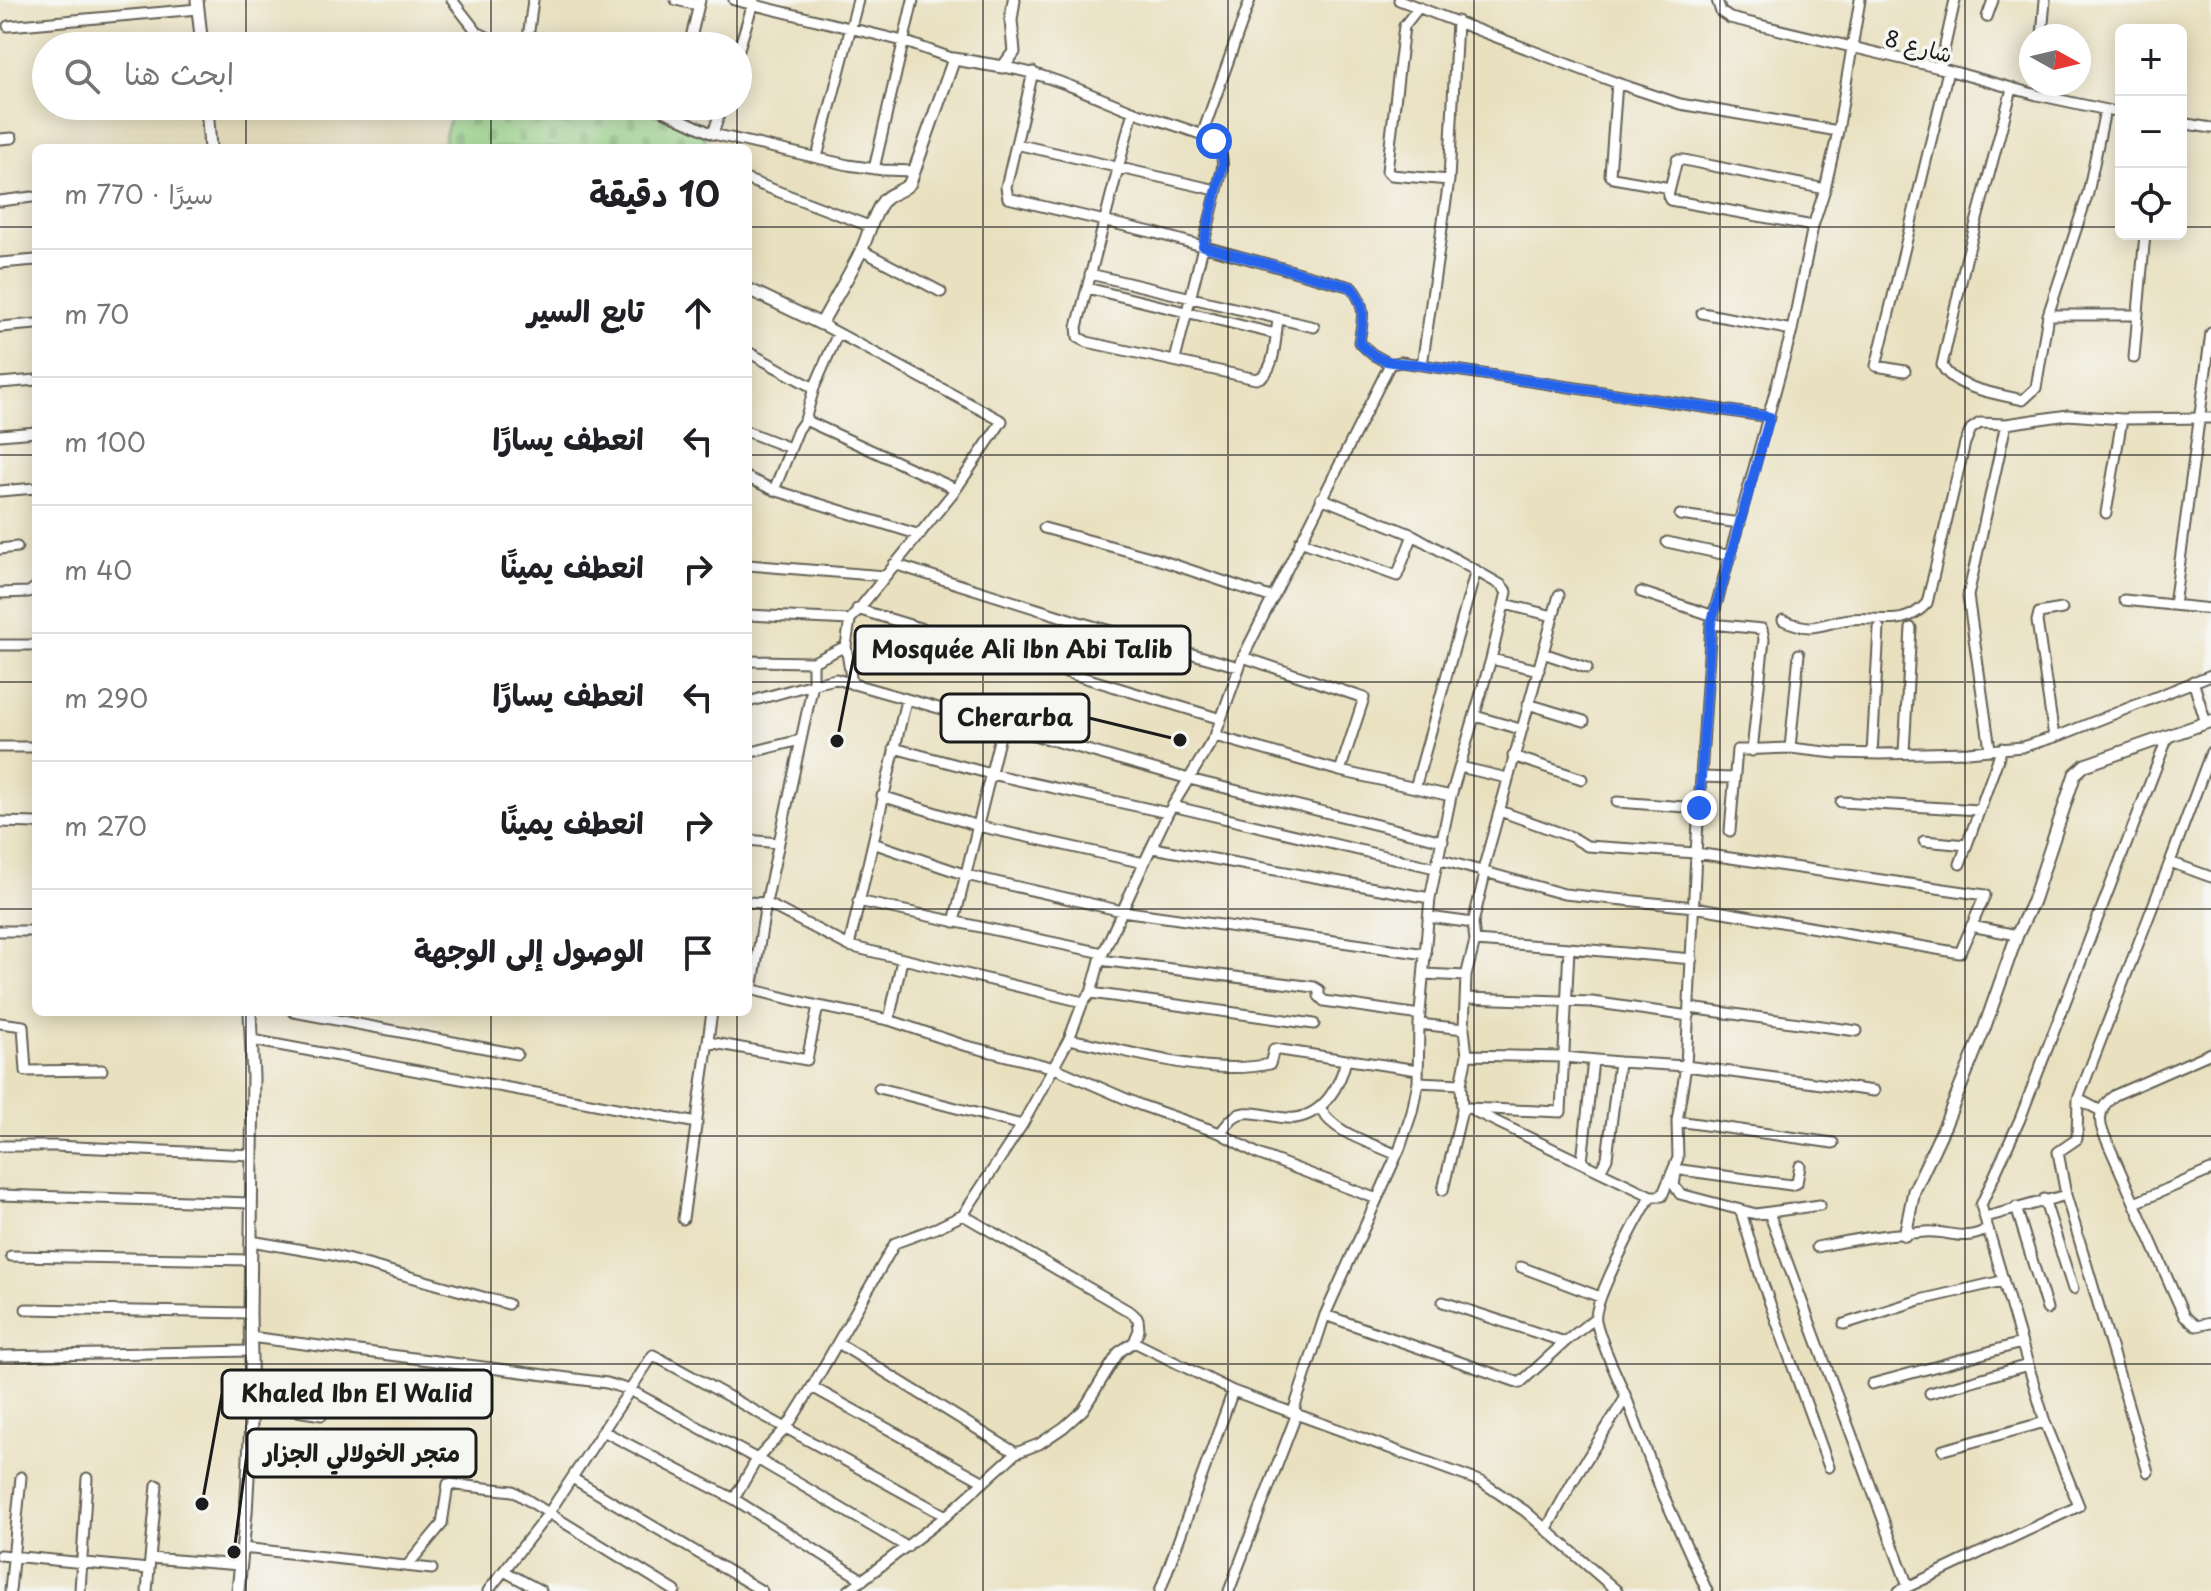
<!DOCTYPE html>
<html lang="ar">
<meta charset="utf-8">
<style>
body{margin:0;font-family:"Playpen Sans","Playpen Sans Arabic",sans-serif;background:#f2f2f2;color:#202124;direction:rtl}
.controls{position:absolute;right:24px;top:24px;display:grid;overflow:hidden;border-radius:12px;box-shadow:0 4px 20px #0003}
.controls button{width:72px;height:72px;display:grid;place-items:center;padding:0;border:0;border-bottom:2px solid #e0e0e0;background:#fff;color:#202124;font:40px sans-serif}
.compass{position:absolute;left:2019px;top:24px;width:72px;height:72px;border-radius:50%;background:#fff;box-shadow:0 4px 20px #0003;rotate:98deg}
.stop{position:absolute;width:24px;height:24px;margin:-18px;border:6px solid #2563eb;border-radius:50%;background:#fff}
.stop.end{background:#2563eb;border-color:#fff;box-shadow:0 2px 8px #0008}
.list{margin:0;padding:0;list-style:none}
h2{display:flex;justify-content:space-between;align-items:center;height:104px;margin:0;padding:0 32px;font-size:34px}
h2 small{font-size:26px;font-weight:400;color:#757577}
.list li{display:grid;grid-template-columns:52px 1fr auto;gap:24px;align-items:center;box-sizing:border-box;height:128px;padding:0 32px;border-top:2px solid #e0e0e0}
.list b{display:block;font-size:30px;white-space:nowrap}
.list em{font-size:26px;font-style:normal;color:#757577}
.icon{flex:none;width:44px;height:44px;fill:none;stroke:currentColor;stroke-width:2;stroke-linecap:round;stroke-linejoin:round}
.map{position:relative;flex:none;width:2211px;height:1591px;overflow:hidden;direction:ltr}
.search{position:absolute;background:#fff;box-shadow:0 4px 20px #0003;left:32px;top:32px;width:720px;height:88px;display:flex;align-items:center;gap:20px;box-sizing:border-box;padding:0 28px;border-radius:44px;color:#757577;font-size:30px}
.panel{position:absolute;background:#fff;box-shadow:0 4px 20px #0003;left:32px;top:144px;width:720px;height:872px;border-radius:12px;direction:rtl}
.map>svg:first-child{display:block}
</style>
<div class="map">
<svg width="2211" height="1591" viewBox="0 0 2211 1591">
<defs>
<pattern id="cemetery-stones" width="16" height="16" patternUnits="userSpaceOnUse" patternTransform="scale(2)"><rect width="16" height="16" fill="#9fda8e"/><path d="M2 7V4a2 2 0 0 1 4 0v3zM10 15v-3a2 2 0 0 1 4 0v3z" fill="#88ba7a"/></pattern>
</defs>
<rect width="100%" height="100%" fill="#f6f6f2"/>
<filter id="ink" filterUnits="userSpaceOnUse"><feTurbulence type="fractalNoise" baseFrequency=".0125" numOctaves="2"/><feDisplacementMap in="SourceGraphic" scale="16" xChannelSelector="R" yChannelSelector="G"/><feConvolveMatrix kernelMatrix="1 2 1 2 8 2 1 2 1" color-interpolation-filters="sRGB"/></filter>
<filter id="wash" filterUnits="userSpaceOnUse"><feTurbulence type="fractalNoise" baseFrequency=".006" numOctaves="4" result="noise"/><feDisplacementMap in="SourceGraphic" scale="32" xChannelSelector="R" yChannelSelector="G"/><feGaussianBlur stdDeviation="1.8" result="paint"/><feColorMatrix in="noise" values="0 0 0 0 0 0 0 0 0 0 0 0 0 0 0 0 0 1.4 0 .05"/><feComposite in="paint" operator="in"/></filter>
<g filter="url(#wash)">
<rect width="100%" height="100%" fill="#e9e0bf"/>
<path fill="url(#cemetery-stones)" stroke="#5e7b55" stroke-width="2" d="M453 106H637L706 135 702 148H442Z"/>
</g>
<g filter="url(#ink)">
<g fill="none" stroke-linecap="round" stroke-linejoin="round">
<g stroke="#646155" stroke-width="13">
<path id="minor" d="M452 0 477 32 506 46
M676 0 698 5
M734 0 903 41 954 59
M1399 0 1617 83 1680 104 1838 131
M1717 0 1721 12 1730 18 1940 68 2037 95 2121 113
M1419 7 1404 26 1387 171 1391 175 1449 180
M1987 17 1993 0
M8 26 198 9
M2042 36 2045 0
M527 46 533 0
M689 46 700 0
M738 52 754 0
M1003 67C1049 74 1089 94 1132 111 1157 120 1183 127 1208 137 1220 146 1224 156 1222 170L1175 360
M1940 68 1955 0
M1033 72 1006 187 1008 198 1155 233 1351 287C1367 306 1363 318 1359 342L1372 354 1390 364
M1617 83 1610 175 1613 178 1670 188
M2012 89 1966 260 1942 365C1953 389 1999 394 2023 400L2036 388 2048 315 2088 193 2105 110
M653 106 713 134 848 165 883 170 914 171
M1133 111 1077 327 1078 337 1087 342 1256 379C1276 375 1275 338 1278 320
M2181 123 2211 128
M713 134 722 106
M1202 135 1250 0
M0 139 12 138
M1016 144 1216 190
M817 157 858 0
M874 169 913 0
M748 180 869 226
M0 201 32 197
M1813 226 1670 200 1668 196 1677 160H1684L1825 189
M861 250 941 292
M0 263 36 260
M1090 274 1314 327
M1087 288 1276 334
M1702 313 1792 330
M2048 315H2137
M821 324 1002 421 956 489 850 620
M0 327 36 324
M748 352 814 388
M2134 358 2145 234
M1422 365 1449 180 1457 21
M1905 371 1876 366 1948 71
M0 383 36 380
M805 420 956 489
M748 432 790 448
M0 435 36 432
M748 478 774 490 920 535
M774 490 798 430 805 420 814 388 838 333
M0 491 36 488
M2106 513 2122 419
M1680 515 1740 523
M1044 528 1154 558 1273 598
M1300 541 1397 576 1413 535
M1667 542 1731 556
M0 549 17 547
M894 564 1079 622 1239 667
M748 565 885 576
M1641 592 1714 616
M0 593 29 592 36 587
M2124 600 2211 609
M1505 604 1553 616
M2174 605 2211 333
M857 609 1221 719
M748 615 850 620 846 646 852 684
M1783 620C1816 634 1820 623 1850 619 1881 616 1903 629 1927 603L1965 443 1971 429 1980 423 2006 424 2068 415 2122 419 2211 418
M1711 624 1762 629 1764 639 1752 751
M0 645H36
M1543 653 1587 668
M1243 657 1364 698 1340 771
M1491 659 1539 670
M748 661 813 662 846 646
M2193 681 2206 723
M748 702 813 684V662
M1528 704 1584 721
M1475 716 1520 729
M1215 736 1340 771 1451 796
M2054 737 2037 621 2039 613 2062 609
M0 747H36
M894 748 991 774 1168 813
M1790 748 1799 654
M1990 749 1968 596 2006 424
M1904 752 1911 628
M2211 752 2170 862 2211 877
M748 753 800 740
M1872 754 1879 628
M1513 756 1582 779
M1460 767 1507 778
M1701 777 1733 778
M1415 788 1476 570
M882 796 978 826 1144 863
M1617 802 1699 808
M1841 802 1979 810
M1172 806 1435 868
M0 822 36 823
M1730 831 1737 750 1790 748 1835 753 1880 754 1968 752 2022 747 2061 735 2211 675
M748 840 778 843
M1924 841 1967 845
M873 843 966 875 1122 911 1426 954
M1153 848 1430 898
M1438 859 1564 894 1694 907 1960 953 1985 895 1696 853 1587 846 1572 837 1500 811
M1960 864 2002 748
M858 901 1103 953
M748 902 766 903 849 946 1083 1002
M1429 917 1473 923
M954 922 1002 728
M1971 926 2017 935
M0 931H36
M849 946 906 700
M1569 948 1692 959
M1100 960 1314 987 1319 990V996L1324 1001 1420 1015
M1424 974 1466 976
M752 990 766 903 813 684 836 679 1189 779 1443 841
M1091 993 1314 1024
M1466 998 1592 1002 1689 1016
M818 1006 889 1020 963 1045 1055 1068 1140 1105 1220 1133C1227 1125 1233 1114 1244 1113 1260 1111 1278 1120 1295 1118 1324 1114 1340 1086 1346 1060L1274 1049 1270 1064C1208 1077 1131 1051 1069 1039
M1690 1008 1857 1031
M294 1012 517 1054
M889 1020 902 960
M0 1023 23 1026 26 1071 102 1070
M1419 1024 1464 1029
M252 1040 697 1123
M709 1042 807 1060 818 1006 750 989
M2211 1053 2115 1095C2102 1104 2097 1117 2103 1132L2184 1316 2196 1326 2211 1323
M1467 1055 1564 1057 1619 1062 1607 1158 1600 1171
M1350 1060 1418 1070
M1619 1062 1686 1066 1874 1091
M1418 1082 1461 1084
M879 1088 1022 1125
M2078 1099 2101 1111
M1320 1108C1334 1134 1370 1142 1397 1155
M1462 1110 1468 1108 1561 1112 1569 948 1475 941
M1474 1111 1651 1196
M1677 1121 1833 1143
M1220 1133 1258 1154 1377 1199
M0 1146H54L252 1155
M1582 1162 1593 1060
M1674 1169 1791 1185 1797 1183 1800 1166
M1676 1173 1674 1185 1680 1194 1756 1214 1820 1205
M1443 1190 1462 1110 1461 1084 1467 1055 1464 1029 1466 976 1475 941 1473 923 1484 878 1483 870 1559 595
M0 1195 251 1203
M2066 1195 2058 1152 2077 1139 2078 1099 2170 862
M2044 1199 2073 1289
M2135 1203 2211 1170
M2016 1207 2047 1309
M1741 1212 1763 1284 1829 1467
M1769 1213 1908 1586
M1986 1217 2066 1195 2148 1472
M683 1219 712 1012
M251 1241 332 1255 508 1304
M1817 1247C1853 1239 1888 1234 1925 1232 1949 1230 1964 1243 1987 1229
M11 1256 251 1260
M1521 1267 1600 1297
M1443 1302 1565 1342 1595 1318
M26 1309 250 1313
M1325 1315 1520 1383 1565 1342
M1844 1324 1920 1300 2002 1281
M250 1337 607 1383 630 1390 757 1459 907 1547
M1134 1342 1233 1391 1482 1482 1525 1511 1617 1591
M838 1343 1016 1453
M0 1356 250 1351
M1872 1384 2021 1343
M812 1387 984 1482
M1930 1393 2028 1365
M1626 1397 1661 1490 1707 1591
M252 1404 322 1415
M1293 1412 1325 1315 1400 1148 1412 1112 1418 1082 1419 1024 1430 898 1451 796 1491 659 1507 592 1501 585 1413 535 1321 498
M603 1431 734 1499 863 1580
M1943 1450 2045 1422
M572 1478 762 1591
M734 1499 757 1459 787 1427 812 1387 895 1243 936 1228 963 1215 1022 1125 1069 1039 1083 1002 1091 993 1100 960 1144 863 1168 813 1215 736 1243 657 1390 364 1401 362 1422 365 1770 417
M1546 1530 1573 1481 1626 1397C1616 1373 1602 1347 1596 1321 1592 1302 1639 1216 1651 1196H1662L1678 1158 1677 1121 1686 1066 1696 853 1711 624 1792 330 1813 226 1825 189 1838 131 1860 0
M242 1548 432 1569
M0 1555 149 1569
M150 1558 240 1565
M407 1566 442 1524 448 1484 513 1491 675 1591
M504 1571 541 1591
M10 1591 21 1477
M80 1591 87 1478
M147 1591 157 1485
M488 1591 548 1514 653 1355 946 1516
M848 1591 946 1516 1016 1453 1039 1444 1064 1427 1083 1410 1119 1352 1134 1342 1139 1330 1138 1319 1132 1313 963 1215
M1160 1591 1233 1391
M1229 1591 1297 1413
M1899 1591 2079 1506 2045 1422 1981 1205 2020 1119 2167 739"/>
</g>
<g stroke="#646155" stroke-width="15">
<path id="tertiary" d="M197 0 202 46
M207 106 210 148
M748 289 821 324C834 300 849 276 861 251 869 235 872 215 884 200 891 192 903 192 910 183L954 59 1003 67 1014 52 1011 20 1014 0
M1905 1235 1914 1191 1945 1125 1984 1029 2017 935 2033 901 2075 774 2085 765 2211 721
M238 1591 246 1513 252 1404 250 1313 253 1077 250 1012"/>
</g>
<use href="#minor" stroke="#fff" stroke-width="9"/>
<use href="#tertiary" stroke="#fff" stroke-width="11"/>
</g>
</g>
<g fill="none" stroke-linecap="round" stroke-linejoin="round" filter="url(#ink)">
<path stroke="#2563eb" stroke-width="10" d="M1214 141 1221 151 1223 164 1203 246 1351 287C1367 306 1363 319 1359 342 1382 367 1393 361 1422 365L1770 417 1711 624 1699 808"/>
</g>
<path fill="none" stroke="#1c1c1c" stroke-width="2" stroke-opacity="0.55" d="M246 0V46M491 0V46M737 0V46M983 0V1591M1228 0V1591M1474 0V1591M1720 0V1591M1965 0V1591M246 106V148M491 106V148M737 106V148M0 227H36M748 227H2121M2181 227H2211M0 455H36M748 455H2211M0 682H36M748 682H2211M0 909H36M748 909H2211M246 1012V1591M491 1012V1591M737 1012V1591M0 1136H2211M0 1364H2211"/>
<g text-anchor="middle" dominant-baseline="central" stroke-width="7" stroke-linejoin="round" paint-order="stroke">
<g font-size="22" fill="#1c1c1c" stroke="#f6f6f2">
<text transform="translate(1919 45) rotate(15)">شارع 8</text>
</g>
</g>
<path fill="none" stroke="#1c1c1c" stroke-width="3" d="M837 741L855 650M1180 740L1089 718M202 1504L222 1394M234 1552L247 1453"/>
<g fill="#1c1c1c" stroke="#f6f6f2" stroke-width="3">
<circle cx="837" cy="741" r="8"/>
<circle cx="1180" cy="740" r="8"/>
<circle cx="202" cy="1504" r="8"/>
<circle cx="234" cy="1552" r="8"/>
</g>
<g fill="#f6f6f2" stroke="#1c1c1c" stroke-width="3">
<rect x="855" y="626" width="335" height="48" rx="8"/>
<rect x="941" y="694" width="148" height="48" rx="8"/>
<rect x="222" y="1370" width="270" height="48" rx="8"/>
<rect x="247" y="1429" width="229" height="48" rx="8"/>
</g>
<g font-size="24" text-anchor="middle" font-weight="bold" fill="#1c1c1c">
<text x="1022" y="658">Mosquée Ali Ibn Abi Talib</text>
<text x="1015" y="726">Cherarba</text>
<text x="357" y="1402">Khaled Ibn El Walid</text>
<text x="362" y="1462">متجر الخولالي الجزار</text>
</g>
</svg>
<div class="controls">
<button>+</button>
<button>−</button>
<button><svg class="icon" aria-label="locate" viewBox="0 0 24 24"><circle cx="12" cy="12" r="6"/><path d="M12 2v4M12 18v4M2 12h4M18 12h4"/></svg></button>
</div>
<svg class="compass" viewBox="-18 -18 36 36"><path d="M0-13l5 13h-10z" fill="#e53935"/><path d="M0 13l5-13h-10z" fill="#757577"/></svg>
<div class="stop" style="left:1214px;top:141px"></div>
<div class="stop end" style="left:1699px;top:808px"></div>
<div class="search"><svg class="icon" aria-label="search" viewBox="0 0 24 24"><circle cx="10" cy="10" r="6"/><path d="M15 15l6 6"/></svg>ابحث هنا</div>
<section class="panel">
<h2>10 دقيقة<small>سيرًا · 770 m</small></h2>
<ul class="list">
<li><svg class="icon" aria-label="ahead" viewBox="0 0 24 24"><path d="M12 20V5M6 11l6-6 6 6"/></svg><div><b>تابع السير</b></div><em>70 m</em></li>
<li><svg class="icon" aria-label="left" viewBox="0 0 24 24"><path d="M17 20v-9H6M10 6l-5 5 5 5"/></svg><div><b>انعطف يسارًا</b></div><em>100 m</em></li>
<li><svg class="icon" aria-label="right" viewBox="0 0 24 24"><path d="M7 20v-9h11M14 6l5 5-5 5"/></svg><div><b>انعطف يمينًا</b></div><em>40 m</em></li>
<li><svg class="icon" aria-label="left" viewBox="0 0 24 24"><path d="M17 20v-9H6M10 6l-5 5 5 5"/></svg><div><b>انعطف يسارًا</b></div><em>290 m</em></li>
<li><svg class="icon" aria-label="right" viewBox="0 0 24 24"><path d="M7 20v-9h11M14 6l5 5-5 5"/></svg><div><b>انعطف يمينًا</b></div><em>270 m</em></li>
<li><svg class="icon" aria-label="arrive" viewBox="0 0 24 24"><path d="M6 21V4h12l-3 4 3 4H6"/></svg><div><b>الوصول إلى الوجهة</b></div></li>
</ul>
</section>
</div>
